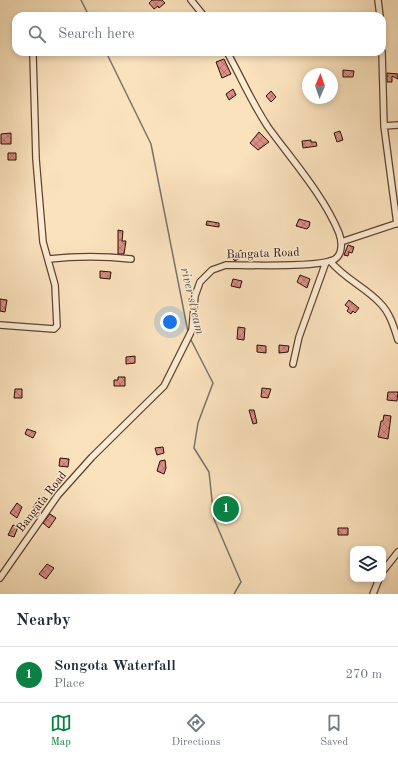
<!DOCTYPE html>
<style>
body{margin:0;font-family:"Old Standard TT",serif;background:#f6f6f7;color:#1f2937}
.controls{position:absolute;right:12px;bottom:12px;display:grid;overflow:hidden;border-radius:8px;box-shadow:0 2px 6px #0003}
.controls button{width:36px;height:36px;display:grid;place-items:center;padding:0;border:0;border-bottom:1px solid #e0e1e3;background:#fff;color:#1f2937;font:20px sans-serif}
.compass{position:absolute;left:302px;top:68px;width:36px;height:36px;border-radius:50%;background:#fff;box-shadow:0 2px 6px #0003;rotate:2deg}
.you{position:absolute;left:170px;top:322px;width:14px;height:14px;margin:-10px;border:3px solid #fff;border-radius:50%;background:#1a73e8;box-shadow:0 0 0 6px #1a73e833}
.badge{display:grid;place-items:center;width:26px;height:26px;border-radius:50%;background:#0b8043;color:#fff;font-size:13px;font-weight:700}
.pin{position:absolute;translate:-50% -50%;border:2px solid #fff;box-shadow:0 1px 4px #0006}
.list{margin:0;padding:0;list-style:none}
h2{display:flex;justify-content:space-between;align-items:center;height:52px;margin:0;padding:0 16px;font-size:17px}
h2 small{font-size:13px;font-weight:400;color:#747a83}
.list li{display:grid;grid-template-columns:26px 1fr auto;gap:12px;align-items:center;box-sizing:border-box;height:56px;padding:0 16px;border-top:1px solid #e0e1e3}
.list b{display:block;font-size:15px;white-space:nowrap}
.list p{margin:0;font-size:13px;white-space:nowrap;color:#747a83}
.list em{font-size:13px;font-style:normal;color:#747a83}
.icon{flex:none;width:22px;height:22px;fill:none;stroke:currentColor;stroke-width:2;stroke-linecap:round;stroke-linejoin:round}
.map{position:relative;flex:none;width:398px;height:594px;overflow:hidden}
.search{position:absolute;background:#fff;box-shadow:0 2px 6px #0003;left:12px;right:12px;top:12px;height:44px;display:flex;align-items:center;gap:10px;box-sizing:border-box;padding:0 14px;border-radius:12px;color:#747a83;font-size:15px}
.sheet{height:108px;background:#fff}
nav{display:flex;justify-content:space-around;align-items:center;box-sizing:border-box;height:56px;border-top:1px solid #e0e1e3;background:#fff;font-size:11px;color:#747a83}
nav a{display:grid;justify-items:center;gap:2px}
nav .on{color:#0b8043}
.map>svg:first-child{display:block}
</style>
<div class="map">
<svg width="398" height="594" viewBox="0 0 398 594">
<defs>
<pattern id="building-cross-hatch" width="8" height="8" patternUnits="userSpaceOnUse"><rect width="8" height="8" fill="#dc9087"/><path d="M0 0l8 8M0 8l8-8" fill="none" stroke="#b3746c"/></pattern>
</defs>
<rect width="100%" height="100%" fill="#fae2bd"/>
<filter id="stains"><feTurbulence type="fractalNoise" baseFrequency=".005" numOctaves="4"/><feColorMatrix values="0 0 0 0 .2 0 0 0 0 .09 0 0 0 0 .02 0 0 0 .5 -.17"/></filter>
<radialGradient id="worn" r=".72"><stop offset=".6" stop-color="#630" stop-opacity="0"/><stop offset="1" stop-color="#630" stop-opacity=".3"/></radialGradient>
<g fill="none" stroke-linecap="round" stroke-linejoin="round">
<path stroke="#737670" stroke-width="1.5" d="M81 0 89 16
M106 52 151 144 188 332
M190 338 213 383 198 423 194 448 209 472 214 519 241 582 234 594"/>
</g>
<path fill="url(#building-cross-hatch)" stroke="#2d0d00" d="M152 0H162L165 3 159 8 158 6 154 9 149 3Z
M224 59 231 74 222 78 216 62Z
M343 70 354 71 353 77H343Z
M387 73 398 74V79L392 76V82H387Z
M233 89 236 95 229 100 226 94Z
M271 91 276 97 271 102 266 96Z
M340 131 343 140 337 142 334 133Z
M259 132 269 142 258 150 250 143Z
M11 133V144H1V134Z
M311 140V142H316L317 146 303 148 302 141Z
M8 153H16V160H8Z
M299 219 310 222 309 227 307 229 296 226Z
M207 221 219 223V227L206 225Z
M118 230 123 231 122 241H126L124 254H118Z
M348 245 354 247 352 253 349 252 348 256 344 255Z
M241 250 245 255 235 261 232 258Z
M100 271 111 272 110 279 100 278Z
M300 275 310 279 307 288 297 282Z
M233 279 242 281 240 288 231 286Z
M0 299 7 300 5 312 0 311Z
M349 300 359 308 355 313 353 311 351 314 347 311 349 308 345 305Z
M238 327 245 328 244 340 237 339Z
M257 345 266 346V353L257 352Z
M279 345 289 346 288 352 279 353Z
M135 356V363L126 364V357Z
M118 377H125V386H114V380H118Z
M262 388 271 389 268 398 261 397Z
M15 389H22V398H14Z
M388 392H398L397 401 387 400Z
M249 410H254L257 423 253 424Z
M384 415 391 416 388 439 378 437 381 421H383Z
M27 429 36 432 33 438 25 434Z
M163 447 164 453 157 455 155 448Z
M60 458 69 459 68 467 59 466Z
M165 460 166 468 164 474 157 471 160 461Z
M39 498 43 500 36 510 33 508Z
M17 503 22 507 17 518 10 513Z
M50 514 56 518 49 528 43 523Z
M13 525 18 527 14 537 8 535Z
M338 528H348V535H338Z
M47 564 54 568 46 579 39 574Z"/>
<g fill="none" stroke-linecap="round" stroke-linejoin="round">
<g stroke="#60422f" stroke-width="8">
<path id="minor" d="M191 0 204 16
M378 0 380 16
M382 42V44
M382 52 384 126 397 224
M384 126 398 125
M341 242 398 223
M49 259C77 256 103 256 131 259
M330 261C345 279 365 287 380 303 390 313 394 327 398 340
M0 325 54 329 57 326 55 285 43 242 36 159 33 55
M293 364 299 337 326 262
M383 571 398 552
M0 578 58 495 92 457 164 386 192 330 195 296 200 282 212 270 226 265C246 265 322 268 335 259 343 254 342 241 339 233 324 196 292 160 268 127 252 103 241 77 227 52
M373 594 379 579"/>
</g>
<use href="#minor" stroke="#fcecd4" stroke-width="5.5"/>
</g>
<g text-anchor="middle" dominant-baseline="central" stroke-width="3" stroke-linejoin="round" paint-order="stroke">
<g font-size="12" fill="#2d0d00" stroke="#fcecd4">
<text transform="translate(263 254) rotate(-2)">Bangata Road</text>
<text transform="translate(42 502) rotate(-52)">Bangata Road</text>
</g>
<g font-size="13" font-style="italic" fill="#5b534a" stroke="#fcecd4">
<text transform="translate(192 301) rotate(77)">river stream</text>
</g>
</g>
<rect width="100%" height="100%" filter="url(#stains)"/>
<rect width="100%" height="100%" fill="url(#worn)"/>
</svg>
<div class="controls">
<button><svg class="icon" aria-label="layers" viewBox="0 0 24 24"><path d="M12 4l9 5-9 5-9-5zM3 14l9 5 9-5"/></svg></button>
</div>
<svg class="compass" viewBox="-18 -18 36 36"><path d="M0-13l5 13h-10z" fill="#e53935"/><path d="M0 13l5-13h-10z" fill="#747a83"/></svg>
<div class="you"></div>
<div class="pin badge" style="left:226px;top:509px">1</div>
<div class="search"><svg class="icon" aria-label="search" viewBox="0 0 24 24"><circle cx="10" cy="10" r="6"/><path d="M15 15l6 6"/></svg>Search here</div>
</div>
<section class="sheet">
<h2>Nearby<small></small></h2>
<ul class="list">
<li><span class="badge">1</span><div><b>Songota Waterfall</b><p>Place</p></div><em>270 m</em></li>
</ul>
</section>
<nav>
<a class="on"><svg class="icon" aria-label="map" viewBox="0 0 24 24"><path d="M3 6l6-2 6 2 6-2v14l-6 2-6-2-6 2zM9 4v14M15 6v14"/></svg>Map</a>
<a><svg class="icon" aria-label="directions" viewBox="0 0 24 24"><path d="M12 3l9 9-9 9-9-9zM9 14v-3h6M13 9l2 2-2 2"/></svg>Directions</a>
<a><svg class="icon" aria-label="saved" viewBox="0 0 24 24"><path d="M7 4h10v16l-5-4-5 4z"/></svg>Saved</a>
</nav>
